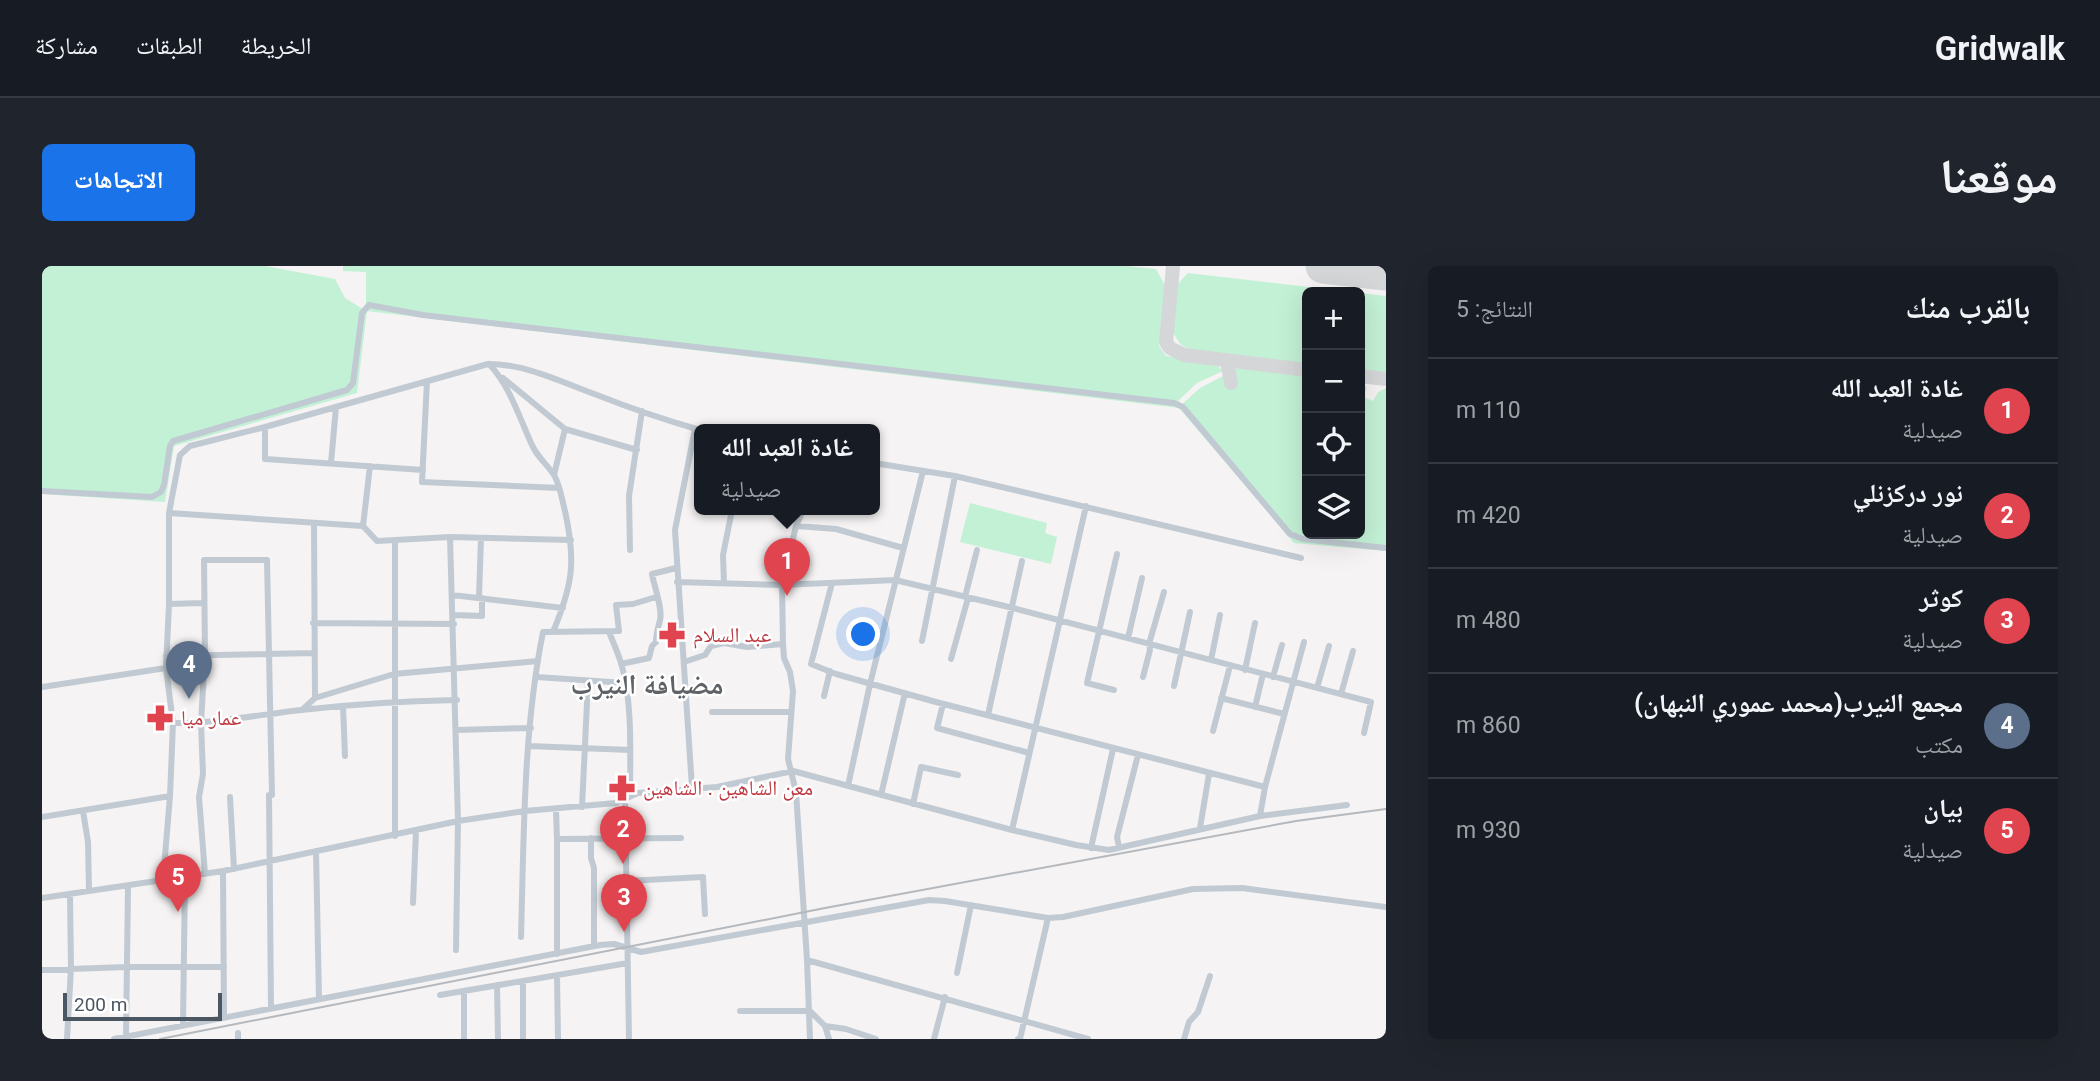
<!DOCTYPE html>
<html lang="ar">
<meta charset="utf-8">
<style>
body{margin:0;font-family:Roboto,"Noto Naskh Arabic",sans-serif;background:#20242c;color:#f1f3f6;direction:rtl}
.controls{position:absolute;right:21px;top:21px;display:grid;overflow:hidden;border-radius:10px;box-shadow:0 7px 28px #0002}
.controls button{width:63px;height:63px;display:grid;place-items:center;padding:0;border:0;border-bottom:2px solid #363941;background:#171b24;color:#f1f3f6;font:35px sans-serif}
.scale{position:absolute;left:21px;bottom:18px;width:159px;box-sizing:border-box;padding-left:7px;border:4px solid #4a5661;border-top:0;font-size:19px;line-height:24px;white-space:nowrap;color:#4a5661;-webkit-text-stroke:5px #fff;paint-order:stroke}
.you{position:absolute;left:822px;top:369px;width:24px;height:24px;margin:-18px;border:5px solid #fff;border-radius:50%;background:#1a73e8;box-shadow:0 0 0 10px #1a73e833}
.badge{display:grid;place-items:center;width:46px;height:46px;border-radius:50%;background:#1a73e8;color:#fff;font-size:23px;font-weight:700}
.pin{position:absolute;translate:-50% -58px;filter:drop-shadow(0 2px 4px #0008)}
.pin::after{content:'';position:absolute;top:37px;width:24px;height:21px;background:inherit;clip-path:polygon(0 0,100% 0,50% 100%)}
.popup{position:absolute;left:652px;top:158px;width:186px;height:91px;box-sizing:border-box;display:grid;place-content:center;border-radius:10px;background:#171b24;filter:drop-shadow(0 2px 5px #0005);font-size:23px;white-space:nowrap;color:#9ea1a6}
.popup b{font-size:26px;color:#f1f3f6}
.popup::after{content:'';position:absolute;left:50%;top:100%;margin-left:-14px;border:14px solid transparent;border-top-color:#171b24}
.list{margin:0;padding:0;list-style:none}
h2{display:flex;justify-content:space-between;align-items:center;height:91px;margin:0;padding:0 28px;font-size:30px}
h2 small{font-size:23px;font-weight:400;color:#9ea1a6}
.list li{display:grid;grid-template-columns:46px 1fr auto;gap:21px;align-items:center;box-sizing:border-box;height:105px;padding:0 28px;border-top:2px solid #363941}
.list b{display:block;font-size:26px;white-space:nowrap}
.list p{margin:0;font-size:23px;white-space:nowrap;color:#9ea1a6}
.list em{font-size:23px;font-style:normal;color:#9ea1a6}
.icon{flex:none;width:38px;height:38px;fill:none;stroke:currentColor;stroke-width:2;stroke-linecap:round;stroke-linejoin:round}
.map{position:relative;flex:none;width:1344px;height:773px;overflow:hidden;direction:ltr;border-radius:10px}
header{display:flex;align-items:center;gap:42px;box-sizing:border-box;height:98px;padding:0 35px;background:#171b24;border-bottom:2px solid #363941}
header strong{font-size:33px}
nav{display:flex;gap:38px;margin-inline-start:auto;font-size:24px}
.intro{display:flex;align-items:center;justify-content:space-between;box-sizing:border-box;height:168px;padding:0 42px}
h1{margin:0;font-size:49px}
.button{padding:18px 32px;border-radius:10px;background:#1a73e8;color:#fff;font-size:24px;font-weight:700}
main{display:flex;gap:42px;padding:0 42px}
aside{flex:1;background:#171b24;border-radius:10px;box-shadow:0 7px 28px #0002}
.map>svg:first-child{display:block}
</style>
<header>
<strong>Gridwalk</strong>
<nav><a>الخريطة</a><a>الطبقات</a><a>مشاركة</a></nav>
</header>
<div class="intro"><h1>موقعنا</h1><a class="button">الاتجاهات</a></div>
<main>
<aside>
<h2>بالقرب منك<small>النتائج: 5</small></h2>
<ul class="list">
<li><span class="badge" style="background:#e0444e">1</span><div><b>غادة العبد الله</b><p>صيدلية</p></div><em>110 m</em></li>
<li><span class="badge" style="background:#e0444e">2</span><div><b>نور دركزنلي</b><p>صيدلية</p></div><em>420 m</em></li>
<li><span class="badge" style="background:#e0444e">3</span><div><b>كوثر</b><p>صيدلية</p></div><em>480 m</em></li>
<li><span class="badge" style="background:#5c6f8a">4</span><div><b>مجمع النيرب(محمد عموري النبهان)</b><p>مكتب</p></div><em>860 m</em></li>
<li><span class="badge" style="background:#e0444e">5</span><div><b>بيان</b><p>صيدلية</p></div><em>930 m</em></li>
</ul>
</aside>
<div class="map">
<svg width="1344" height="773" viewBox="0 0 1344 773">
<rect width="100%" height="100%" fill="#f5f3f3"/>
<path fill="#c3f1d5" d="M0 0H223L293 13 303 32 324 45V6L301 5V0H1085L1114 3 1125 23 1117 80 1124 90 1172 96 1181 105 1155 117 1137 134V141L1158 122 1200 100 1265 108V268H1318V114L1325 122 1321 131 1331 135 1336 126 1344 122V285L1252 277 1137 142 325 45 315 127 132 180 123 236 0 228Z
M1146 7 1309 26H1265V99L1153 87 1138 78 1128 62 1132 22Z
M1318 27 1344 30V108L1318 105Z
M928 237 1005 257 1003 267 1015 271 1009 298 918 276Z"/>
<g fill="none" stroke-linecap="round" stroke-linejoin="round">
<path stroke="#d5d6d8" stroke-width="14" d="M1131 0 1124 76 1128 82 1142 89 1265 104
M1185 95 1189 117
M1318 110 1344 113"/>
<path stroke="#d5d6d8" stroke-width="35" d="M1281 0 1344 7"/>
<path stroke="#c1cad2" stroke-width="6" d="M447 98C468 120 477 151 490 179 495 191 505 198 512 209 518 219 520 234 523 245 534 295 531 318 511 366
M461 112 523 163 595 184
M385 115 380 216 517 222
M223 161V193L381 204
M289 197 294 141
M832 197 913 210 1259 292
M512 209 523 163
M0 225 110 231 119 226 122 219 128 180 131 175 305 124 311 117 320 47 327 39 381 49 1132 137 1141 141 1248 268 1261 273 1344 282
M761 244 754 260 740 319 741 378 742 392 748 406 751 425 746 493 754 526 765 694 768 773
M127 247 321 260 335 275 408 271 529 274
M272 257 273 432
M321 260 328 200
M754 260 794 263 861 282
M408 271 416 555 414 684
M353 275V570
M588 284 587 230 600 145
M635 316 740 319 853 314 971 342 1329 436 1322 467
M682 317 681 289 690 244
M790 317 769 398 794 408 894 436 1223 521 1218 550
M410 329 521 342
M437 331 439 272
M923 331 935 284
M127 338 161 337
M411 349 440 350V332
M271 357 412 358
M567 366C571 376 576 387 579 397 591 436 588 490 588 530
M1086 372 1100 312
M880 375 913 210
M124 390 273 387
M909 393 926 332
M1169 394 1178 349
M642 396 663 389 669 380 682 377 705 381 741 378
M579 398 607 392 610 380 614 376C614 367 616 362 618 354 621 343 612 320 610 308L634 302
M1203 404 1213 357
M495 411 583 417
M1101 411 1108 384 1107 378 1122 326
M1231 411 1240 379
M1132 420 1148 346
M0 421 124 402
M1275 422 1287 380
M1072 424 1045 417 1075 288
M1299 428 1311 385
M782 430 788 405
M1179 432 1242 448
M901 438 895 462 987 487
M301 440 303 490
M1213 441 1221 408
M260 444 273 432 352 408 496 395
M670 446H749
M946 449 980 295
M131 457C174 457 216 449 259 444 311 438 363 435 415 434
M415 464 489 462
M1171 465 1188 400
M487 480 588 484
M806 520 828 418 881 205
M1223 521 1262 376
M650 522 633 264 653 163
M227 529 229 742
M839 529 863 427
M188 531 192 603
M583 533 587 773
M871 538 879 501 916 509
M540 541 546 416
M514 543 515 573 639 572
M41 545 46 576 47 624
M0 551 128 530
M1158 562 1167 508
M970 564 1044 240
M549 572V592L552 602V680
M515 573V688
M1077 581 1075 571 1096 489
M1049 582 1071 483
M274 585 277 733
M181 605 182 751
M163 608 157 531 161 508 159 457 163 389 162 294H225L230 529
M121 614 128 530 131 457 124 402 127 338V247L138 189 148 180 223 161 446 98C485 98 519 116 555 129 588 142 623 154 658 164
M585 615 661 611 663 648
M0 632 181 605 416 555 483 545 574 537 596 527 675 521 751 505 970 564 1034 579 1067 584 1218 550 1305 539
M371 637 374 565
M479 671C482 570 481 466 501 366L577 365 574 339 591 338 614 331
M765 694 1046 773
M0 704 84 701H182
M915 707 929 639
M515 710 516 773
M481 715V773
M455 719 456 773
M422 725V773
M398 729 586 697
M766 743 783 760 804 763 834 773
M698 745H766
M141 758 143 612
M783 760 787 773
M84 770 86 621
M25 773 29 702 28 629
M72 773 558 679 572 678 599 686 887 634 903 635 1006 652 1021 651 1151 623 1200 622 1344 641
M196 773V767
M892 773 903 731
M976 773H978L1006 652
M1142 773 1147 756 1156 746 1168 710"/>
<path stroke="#b5b8bd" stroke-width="2" d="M118 773 783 642 1254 555 1344 543"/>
</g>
<defs>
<g id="pharmacy-bare" transform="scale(2.1)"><path d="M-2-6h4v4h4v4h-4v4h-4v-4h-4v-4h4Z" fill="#e0444e" stroke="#fff" stroke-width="2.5" paint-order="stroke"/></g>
</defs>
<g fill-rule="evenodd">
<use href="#pharmacy-bare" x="630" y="369"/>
<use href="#pharmacy-bare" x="118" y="452"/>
<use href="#pharmacy-bare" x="580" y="522"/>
</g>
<g text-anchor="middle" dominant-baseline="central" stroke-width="5" stroke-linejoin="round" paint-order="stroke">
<g font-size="21" fill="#be3a42" stroke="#fff" text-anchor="start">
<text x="651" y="369">عبد السلام</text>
<text x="139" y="452">عمار ميا</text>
<text x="601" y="522">معن الشاهين . الشاهين</text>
</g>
<g font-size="28" font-weight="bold" fill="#5f6368" stroke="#fff">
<text x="605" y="418">مضيافة النيرب</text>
</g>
</g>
</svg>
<div class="controls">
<button>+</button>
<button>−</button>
<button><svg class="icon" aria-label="locate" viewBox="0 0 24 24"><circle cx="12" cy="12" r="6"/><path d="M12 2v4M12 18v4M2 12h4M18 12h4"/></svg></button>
<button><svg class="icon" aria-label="layers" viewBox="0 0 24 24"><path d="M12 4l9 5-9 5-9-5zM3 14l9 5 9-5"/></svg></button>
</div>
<div class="scale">200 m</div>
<div class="you"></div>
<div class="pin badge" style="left:745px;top:330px;background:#e0444e">1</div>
<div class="popup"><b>غادة العبد الله</b>صيدلية</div>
<div class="pin badge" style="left:581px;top:598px;background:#e0444e">2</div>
<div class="pin badge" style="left:582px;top:666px;background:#e0444e">3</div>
<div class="pin badge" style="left:147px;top:433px;background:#5c6f8a">4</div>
<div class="pin badge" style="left:136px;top:646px;background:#e0444e">5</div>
</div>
</main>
